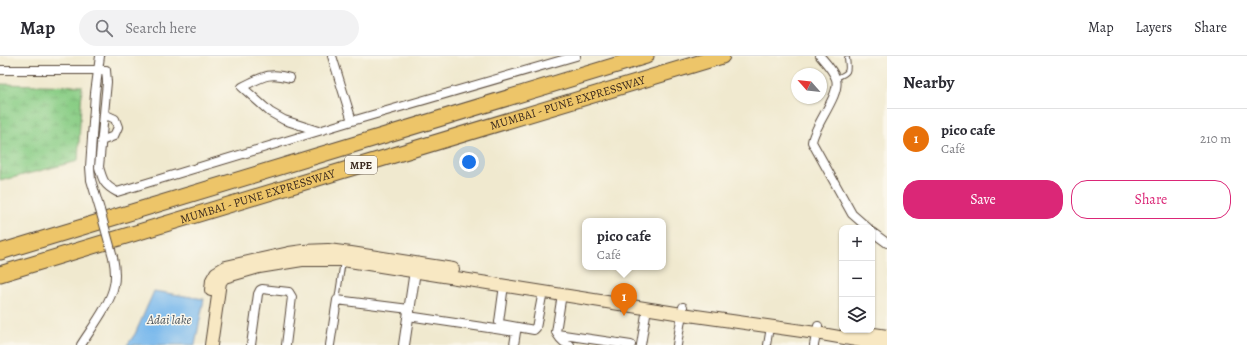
<!DOCTYPE html>
<meta charset="utf-8">
<style>
body{margin:0;font-family:Alegreya,serif;background:#f2f2f3;color:#2b2b33}
.controls{position:absolute;right:12px;bottom:12px;display:grid;overflow:hidden;border-radius:8px;box-shadow:0 1px 3px #0004}
.controls button{width:36px;height:36px;display:grid;place-items:center;padding:0;border:0;border-bottom:1px solid #e1e1e2;background:#fff;color:#2b2b33;font:20px sans-serif}
.compass{position:absolute;left:791px;top:12px;width:36px;height:36px;border-radius:50%;background:#fff;box-shadow:0 1px 3px #0004;rotate:297deg}
.you{position:absolute;left:469px;top:106px;width:14px;height:14px;margin:-10px;border:3px solid #fff;border-radius:50%;background:#1a73e8;box-shadow:0 0 0 6px #1a73e833}
.badge{display:grid;place-items:center;width:26px;height:26px;border-radius:50%;background:#db2777;color:#fff;font-size:13px;font-weight:700}
.pin{position:absolute;translate:-50% -33px;filter:drop-shadow(0 1px 2px #0008)}
.pin::after{content:'';position:absolute;top:21px;width:14px;height:12px;background:inherit;clip-path:polygon(0 0,100% 0,50% 100%)}
.popup{position:absolute;left:582px;top:162px;width:84px;height:52px;box-sizing:border-box;display:grid;place-content:center;border-radius:8px;background:#fff;filter:drop-shadow(0 1px 3px #0005);font-size:13px;white-space:nowrap;color:#7c7c81}
.popup b{font-size:15px;color:#2b2b33}
.popup::after{content:'';position:absolute;left:50%;top:100%;margin-left:-8px;border:8px solid transparent;border-top-color:#fff}
.list{margin:0;padding:0;list-style:none}
h2{display:flex;justify-content:space-between;align-items:center;height:52px;margin:0;padding:0 16px;font-size:17px}
h2 small{font-size:13px;font-weight:400;color:#7c7c81}
.list li{display:grid;grid-template-columns:26px 1fr auto;gap:12px;align-items:center;box-sizing:border-box;height:60px;padding:0 16px;border-top:1px solid #e1e1e2}
.list b{display:block;font-size:15px;white-space:nowrap}
.list p{margin:0;font-size:13px;white-space:nowrap;color:#7c7c81}
.list em{font-size:13px;font-style:normal;color:#7c7c81}
.actions{display:flex;gap:8px;padding:12px 16px}
.actions a{flex:1;padding:9px 0;border:1px solid #db2777;border-radius:16px;text-align:center;font-size:14px;color:#db2777}
.actions .main{background:#db2777;color:#fff}
.icon{flex:none;width:22px;height:22px;fill:none;stroke:currentColor;stroke-width:2;stroke-linecap:round;stroke-linejoin:round}
.map{position:relative;flex:none;width:887px;height:289px;overflow:hidden}
header{display:flex;align-items:center;gap:24px;box-sizing:border-box;height:56px;padding:0 20px;background:#fff;border-bottom:1px solid #e1e1e2}
header strong{font-size:19px}
nav{display:flex;gap:22px;margin-inline-start:auto;font-size:14px}
.search{width:280px;height:36px;background:#f2f2f3;display:flex;align-items:center;gap:10px;box-sizing:border-box;padding:0 14px;border-radius:22px;color:#7c7c81;font-size:15px}
main{display:flex}
aside{flex:1;background:#fff}
.map>svg:first-child{display:block}
</style>
<header>
<strong>Map</strong>
<div class="search"><svg class="icon" aria-label="search" viewBox="0 0 24 24"><circle cx="10" cy="10" r="6"/><path d="M15 15l6 6"/></svg>Search here</div>
<nav><a>Map</a><a>Layers</a><a>Share</a></nav>
</header>
<main>
<div class="map">
<svg width="887" height="289" viewBox="0 0 887 289">
<defs>
<pattern id="wetland-marsh" width="20" height="14" patternUnits="userSpaceOnUse"><rect width="20" height="14" fill="#89cd85"/><path d="M1 5h8M5 5V1M11 12h8M15 12V8" fill="none" stroke="#77b072"/></pattern>
</defs>
<rect width="100%" height="100%" fill="#fbf7ec"/>
<filter id="ink" filterUnits="userSpaceOnUse"><feTurbulence type="fractalNoise" baseFrequency=".025" numOctaves="2"/><feDisplacementMap in="SourceGraphic" scale="8" xChannelSelector="R" yChannelSelector="G"/><feConvolveMatrix kernelMatrix="1 2 1 2 8 2 1 2 1" color-interpolation-filters="sRGB"/></filter>
<filter id="wash" filterUnits="userSpaceOnUse"><feTurbulence type="fractalNoise" baseFrequency=".012" numOctaves="4" result="noise"/><feDisplacementMap in="SourceGraphic" scale="16" xChannelSelector="R" yChannelSelector="G"/><feGaussianBlur stdDeviation="0.9" result="paint"/><feColorMatrix in="noise" values="0 0 0 0 0 0 0 0 0 0 0 0 0 0 0 0 0 1.4 0 .05"/><feComposite in="paint" operator="in"/></filter>
<g filter="url(#wash)">
<rect width="100%" height="100%" fill="#f0e9cf"/>
<path fill="url(#wetland-marsh)" stroke="#627c52" d="M0 28 82 30 78 105 0 125Z"/>
<path fill="#78b8ec" stroke="#5a7185" d="M154 235 204 243 195 289H127L135 278Z"/>
</g>
<g filter="url(#ink)">
<g fill="none" stroke-linecap="round" stroke-linejoin="round">
<g stroke="#564739" stroke-width="6">
<path id="service" d="M836 22C849 17 849 16 847 2
M337 244 343 205"/>
</g>
<g stroke="#564739" stroke-width="8">
<path id="pedestrian" d="M767 289 770 271"/>
</g>
<g stroke="#564739" stroke-width="10">
<path id="minor" d="M332 0 352 65
M820 0C826 7 833 14 836 23 841 39 814 69 812 86L852 158 868 172
M0 14H106L107 26 99 111C103 125 104 129 117 136L352 65 576 0
M290 22C268 15 261 22 242 31L270 56 284 64 318 75
M101 85 114 80 118 71 115 63 104 58
M100 154 91 124 90 111 95 37 100 0
M872 176 887 187
M504 229 499 266 501 268 534 274 536 272 543 235
M562 238 556 276 557 278 631 289
M408 260 516 276 514 289
M557 278C560 283 564 288 570 289
M81 289C91 273 111 247 114 229 116 220 115 211 113 201
M251 289 258 238 260 234 262 233 289 236 292 241 286 289
M330 289 337 244 409 253
M641 289 647 252
M677 289 683 251
M814 289 818 270"/>
</g>
<g stroke="#564739" stroke-width="12">
<path id="tertiary" d="M404 289 416 208"/>
</g>
<g stroke="#564739" stroke-width="14">
<path id="secondary" d="M211 234 212 224 216 217 226 211 289 197 303 195 328 194 351 197 453 213
M847 274 887 280
M211 289 220 226 224 221 259 211 302 204H343L682 258 816 277 884 289"/>
</g>
<g stroke="#564739" stroke-width="17">
<g id="motorway">
<path d="M0 196 646 0"/>
<path id="s1" d="M0 218 722 0"/>
</g>
</g>
<use href="#service" stroke="#fff" stroke-width="4"/>
<use href="#pedestrian" stroke="#fff" stroke-width="6"/>
<use href="#minor" stroke="#fff" stroke-width="8"/>
<use href="#tertiary" stroke="#fff" stroke-width="10"/>
<use href="#secondary" stroke="#f8e8c3" stroke-width="12"/>
<use href="#motorway" stroke="#edc569" stroke-width="15"/>
<g stroke="#564739" stroke-width="10" stroke-linecap="butt">
<path id="minor-bridge" d="M100 154 113 201"/>
</g>
<use href="#minor-bridge" stroke="#fff" stroke-width="8"/>
</g>
</g>
<g text-anchor="middle" dominant-baseline="central" stroke-width="3" stroke-linejoin="round" paint-order="stroke">
<rect fill="#fbf7ec" stroke="#75685c" stroke-width="1" x="345" y="100" width="32" height="18" rx="3"/>
<g font-size="11" font-weight="bold" fill="#3b2a1e">
<text x="361" y="109">MPE</text>
</g>
<g font-size="12" fill="#3b2a1e" stroke="#fbf7ec">
<text stroke="none"><textPath href="#s1" startOffset="593">MUMBAI - PUNE EXPRESSWAY</textPath></text>
<text stroke="none"><textPath href="#s1" startOffset="269">MUMBAI - PUNE EXPRESSWAY</textPath></text>
</g>
<g font-size="13" font-style="italic" fill="#4d555c" stroke="#fbf7ec">
<text x="169" y="263">Adai lake</text>
</g>
</g>
</svg>
<div class="controls">
<button>+</button>
<button>−</button>
<button><svg class="icon" aria-label="layers" viewBox="0 0 24 24"><path d="M12 4l9 5-9 5-9-5zM3 14l9 5 9-5"/></svg></button>
</div>
<svg class="compass" viewBox="-18 -18 36 36"><path d="M0-13l5 13h-10z" fill="#e53935"/><path d="M0 13l5-13h-10z" fill="#7c7c81"/></svg>
<div class="you"></div>
<div class="pin badge" style="left:624px;top:260px;background:#e8710a">1</div>
<div class="popup"><b>pico cafe</b>Café</div>
</div>
<aside>
<h2>Nearby<small></small></h2>
<ul class="list">
<li><span class="badge" style="background:#e8710a">1</span><div><b>pico cafe</b><p>Café</p></div><em>210 m</em></li>
</ul>
<div class="actions"><a class="main">Save</a><a>Share</a></div>
</aside>
</main>
